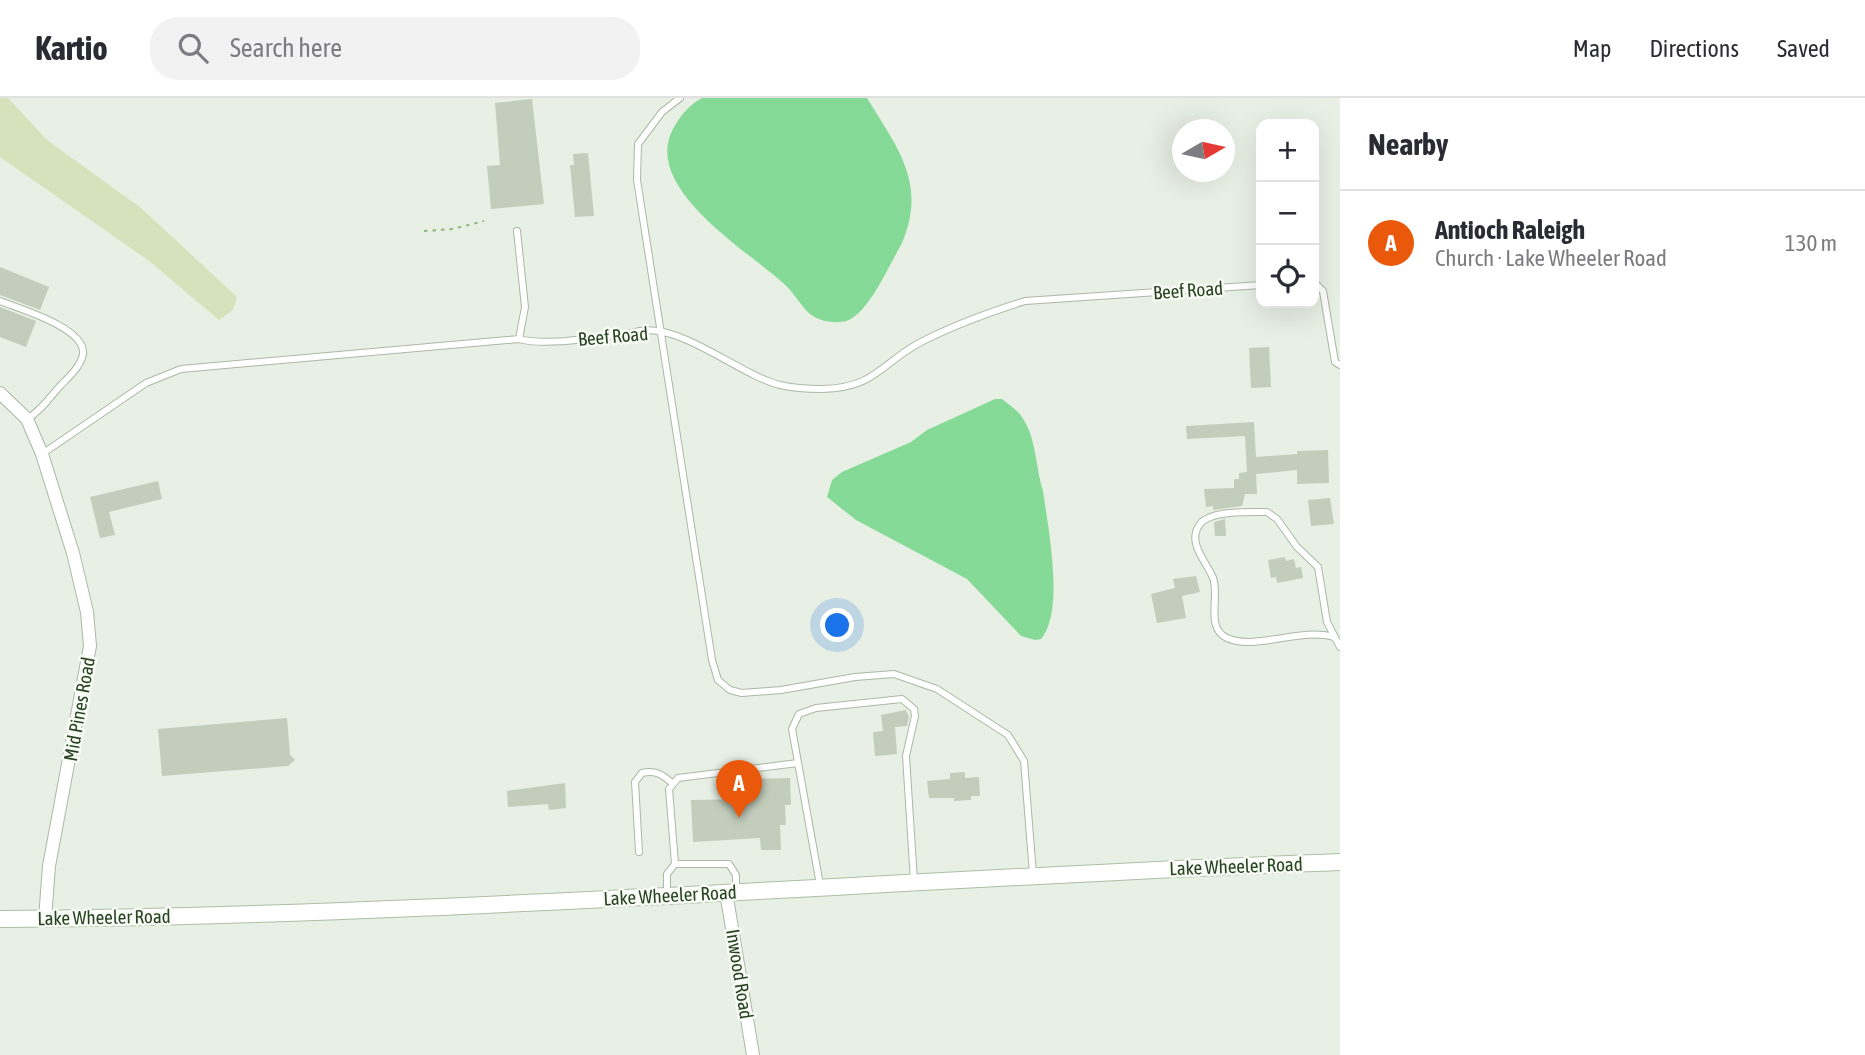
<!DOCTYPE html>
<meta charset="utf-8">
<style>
body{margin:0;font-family:"Asap Condensed",sans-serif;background:#f2f2f3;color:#2b2b33}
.controls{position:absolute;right:21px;top:21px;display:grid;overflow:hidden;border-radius:14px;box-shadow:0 7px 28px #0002}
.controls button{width:63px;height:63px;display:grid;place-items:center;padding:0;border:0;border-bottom:2px solid #e1e1e2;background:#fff;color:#2b2b33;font:35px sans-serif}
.compass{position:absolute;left:1172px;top:21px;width:63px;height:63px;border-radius:50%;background:#fff;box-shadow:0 7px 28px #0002;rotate:81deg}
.you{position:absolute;left:838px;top:528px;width:24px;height:24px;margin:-18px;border:5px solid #fff;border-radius:50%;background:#1a73e8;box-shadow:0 0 0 10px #1a73e833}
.badge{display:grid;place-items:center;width:46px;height:46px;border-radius:50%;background:#ea580c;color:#fff;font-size:23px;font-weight:700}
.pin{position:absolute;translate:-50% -58px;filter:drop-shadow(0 2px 4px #0008)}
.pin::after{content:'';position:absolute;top:37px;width:24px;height:21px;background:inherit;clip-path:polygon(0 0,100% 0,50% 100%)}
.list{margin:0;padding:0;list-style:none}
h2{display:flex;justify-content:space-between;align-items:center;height:91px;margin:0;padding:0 28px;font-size:30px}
h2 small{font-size:23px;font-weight:400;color:#7c7c81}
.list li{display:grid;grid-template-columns:46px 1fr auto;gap:21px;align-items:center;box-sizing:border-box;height:105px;padding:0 28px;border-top:2px solid #e1e1e2}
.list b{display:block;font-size:26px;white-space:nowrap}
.list p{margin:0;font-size:23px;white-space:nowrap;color:#7c7c81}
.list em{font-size:23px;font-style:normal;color:#7c7c81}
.icon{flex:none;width:38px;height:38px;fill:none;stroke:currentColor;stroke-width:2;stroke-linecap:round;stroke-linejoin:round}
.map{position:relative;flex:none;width:1340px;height:957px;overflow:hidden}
header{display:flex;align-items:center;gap:42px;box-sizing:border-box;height:98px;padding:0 35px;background:#fff;border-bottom:2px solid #e1e1e2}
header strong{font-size:33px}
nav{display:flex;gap:38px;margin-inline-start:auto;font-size:24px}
.search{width:490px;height:63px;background:#f2f2f3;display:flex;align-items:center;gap:18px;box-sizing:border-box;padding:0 24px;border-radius:28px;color:#7c7c81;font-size:26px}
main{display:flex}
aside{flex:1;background:#fff}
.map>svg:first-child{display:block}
</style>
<header>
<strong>Kartio</strong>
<div class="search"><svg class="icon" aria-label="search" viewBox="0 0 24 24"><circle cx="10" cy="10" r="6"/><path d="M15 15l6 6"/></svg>Search here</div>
<nav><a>Map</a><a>Directions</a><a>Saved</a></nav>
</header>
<main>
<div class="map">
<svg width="1340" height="957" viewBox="0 0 1340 957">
<rect width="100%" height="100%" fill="#e8efe4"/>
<path fill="#d6e2bb" d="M0 0H8L47 42 141 110 237 199 233 212 219 222 148 162 0 59Z"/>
<path fill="#86da97" d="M702 0H867C898 51 928 86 901 147 889 167 868 217 846 223 835 226 818 223 810 216 800 207 793 193 782 184 745 151 642 89 673 31 680 18 689 7 702 0Z
M995 301H1002C1007 305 1014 310 1019 315 1037 337 1035 368 1043 393 1048 430 1065 513 1041 541L1035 542 1021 538 967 481 856 422 827 399 832 382 842 374 911 344 927 332Z"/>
<path fill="#c2cdbc" d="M532 1 544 106 491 111 487 68 500 67 495 5Z
M588 55 594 118 575 119 570 67H574L573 56Z
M0 169 49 189 40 212 0 197Z
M0 209 36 223 26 249 0 239Z
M1269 249 1271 289 1251 290 1249 250Z
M1254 324 1256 359 1297 356V353L1328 352 1329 385 1297 386V372L1256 376 1257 396H1245L1242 408 1213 412V408L1206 409 1204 391 1234 390V381H1239V375L1247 374 1245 338 1187 341 1186 328Z
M158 383 162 401 109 414 115 437 100 440 90 399Z
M1330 400 1334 426 1311 428 1308 402Z
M1225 421 1226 438H1215L1214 424Z
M1285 459 1286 463 1294 461 1296 470 1301 469 1303 480 1277 485 1276 479 1271 480 1268 462Z
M1196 478 1200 494 1182 498 1186 520 1157 525 1151 496 1175 490 1173 481Z
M906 612 909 619 907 628 895 629 897 656 875 658 873 634 883 633 881 617Z
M287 620 290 657 295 662 288 668 162 678 158 631Z
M965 674V680L979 679 980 698H971V702L954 703V700H929L927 683 950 681V675Z
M790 680 791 707H785L786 727H780L781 752H761L760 740 693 744 691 702 747 701 746 681Z
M565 685 566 710 549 712 548 706 508 709 507 693Z"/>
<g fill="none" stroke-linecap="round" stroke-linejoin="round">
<g stroke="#abb8a6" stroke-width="8">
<path id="lane" d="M680 0 662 14 638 46 637 82 712 562 718 582 730 592 742 595 781 592 855 579 894 576 937 591 1008 637 1024 663 1033 776
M517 133 525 209 519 241
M1314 184 1323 193 1335 264 1340 267
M0 203C20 211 86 230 83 256 81 268 69 279 61 287 50 299 41 313 27 321
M42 356 146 285 181 271 519 241C547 249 601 238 632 235 675 219 738 277 780 287 793 290 809 291 822 291 876 290 881 265 921 244 954 227 990 214 1025 203L1261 187
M1334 539C1300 529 1255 553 1227 540 1205 530 1220 499 1213 480 1207 464 1186 445 1200 426 1210 412 1251 414 1267 414L1277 421 1297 449 1318 469 1327 524 1340 549
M639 754 635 684 642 675C655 672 662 676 672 685
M675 766 669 691 678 680 798 665
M820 787 792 631 799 616 816 610 902 601 914 611 915 618 906 658 914 783
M667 797V776L675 766H729L736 777V792"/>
</g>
<g stroke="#abb8a6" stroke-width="14">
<path id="street" d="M0 295 27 321 42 356 73 455 87 514 90 548 49 768 45 821
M726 794 753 957"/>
</g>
<g stroke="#acbfa4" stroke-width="18">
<path id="secondary" d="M0 821C447 818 893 781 1340 764"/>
</g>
<path stroke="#8fb681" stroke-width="2" stroke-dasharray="3.5 5" stroke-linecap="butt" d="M424 133 453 131 484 123"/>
<use href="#lane" stroke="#fff" stroke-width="6"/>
<use href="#street" stroke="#fff" stroke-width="12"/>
<use href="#secondary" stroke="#fff" stroke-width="16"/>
</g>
<g text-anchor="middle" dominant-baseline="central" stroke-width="5" stroke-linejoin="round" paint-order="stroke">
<g font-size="19" fill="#284321" stroke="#f8fbf5">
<text transform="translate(1188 192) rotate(-4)">Beef Road</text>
<text transform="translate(613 238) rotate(-5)">Beef Road</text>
<text transform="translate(79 611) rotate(-80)">Mid Pines Road</text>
<text transform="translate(1236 768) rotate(-2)">Lake Wheeler Road</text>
<text transform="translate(670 797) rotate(-3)">Lake Wheeler Road</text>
<text transform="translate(104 819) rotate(-1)">Lake Wheeler Road</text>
<text transform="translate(740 876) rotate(81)">Inwood Road</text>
</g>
</g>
</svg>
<div class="controls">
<button>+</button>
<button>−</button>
<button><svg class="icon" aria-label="locate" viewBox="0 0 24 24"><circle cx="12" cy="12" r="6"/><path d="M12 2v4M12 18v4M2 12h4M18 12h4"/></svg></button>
</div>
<svg class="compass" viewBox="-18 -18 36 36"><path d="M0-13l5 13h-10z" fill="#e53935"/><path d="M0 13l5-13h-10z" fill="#7c7c81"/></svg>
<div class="you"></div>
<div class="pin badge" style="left:739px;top:720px">A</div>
</div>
<aside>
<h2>Nearby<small></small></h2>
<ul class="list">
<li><span class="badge">A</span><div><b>Antioch Raleigh</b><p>Church · Lake Wheeler Road</p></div><em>130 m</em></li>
</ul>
</aside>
</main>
